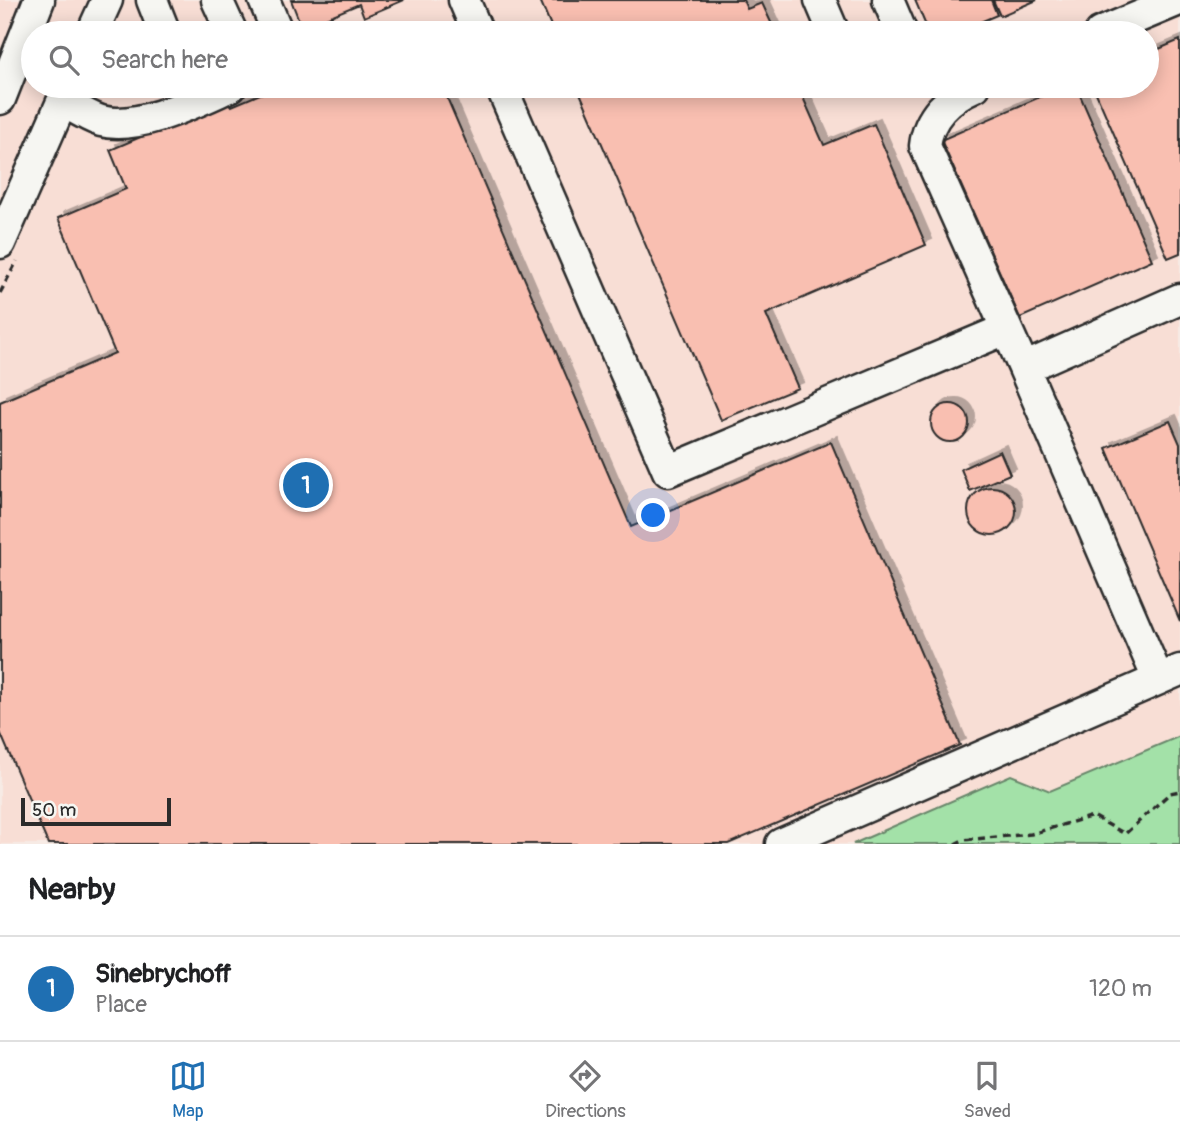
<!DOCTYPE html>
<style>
body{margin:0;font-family:Pangolin,sans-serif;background:#f6f6f6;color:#202124}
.scale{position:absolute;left:21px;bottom:18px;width:150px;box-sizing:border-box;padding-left:7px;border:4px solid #2b2b2b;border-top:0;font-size:19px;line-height:24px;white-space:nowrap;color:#2b2b2b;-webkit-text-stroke:5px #f6f6f2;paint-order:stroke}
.you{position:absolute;left:654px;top:516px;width:24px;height:24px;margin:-18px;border:5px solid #fff;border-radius:50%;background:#1a73e8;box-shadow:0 0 0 10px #1a73e833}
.badge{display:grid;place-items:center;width:46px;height:46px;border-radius:50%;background:#1f6fb2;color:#fff;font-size:23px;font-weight:700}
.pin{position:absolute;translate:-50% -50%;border:4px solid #fff;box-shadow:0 2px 7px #0006}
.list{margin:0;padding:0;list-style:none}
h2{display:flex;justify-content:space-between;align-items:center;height:91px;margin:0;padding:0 28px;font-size:30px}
h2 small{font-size:23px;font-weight:400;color:#757577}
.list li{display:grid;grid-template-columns:46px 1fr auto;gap:21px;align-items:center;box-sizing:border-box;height:105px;padding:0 28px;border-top:2px solid #e0e0e0}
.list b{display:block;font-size:26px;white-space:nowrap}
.list p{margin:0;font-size:23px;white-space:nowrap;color:#757577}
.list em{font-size:23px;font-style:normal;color:#757577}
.icon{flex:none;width:38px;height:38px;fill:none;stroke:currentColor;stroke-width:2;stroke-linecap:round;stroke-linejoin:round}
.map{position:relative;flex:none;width:1180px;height:844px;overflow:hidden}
.search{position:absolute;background:#fff;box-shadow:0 4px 18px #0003;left:21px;right:21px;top:21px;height:77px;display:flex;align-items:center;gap:18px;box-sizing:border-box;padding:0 24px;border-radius:38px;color:#757577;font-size:26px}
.sheet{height:196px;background:#fff}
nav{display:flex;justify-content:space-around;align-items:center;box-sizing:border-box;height:98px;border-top:2px solid #e0e0e0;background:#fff;font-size:19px;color:#757577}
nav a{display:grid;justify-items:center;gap:4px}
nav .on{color:#1f6fb2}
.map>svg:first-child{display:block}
</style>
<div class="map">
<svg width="1180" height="844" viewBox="0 0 1180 844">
<defs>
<filter id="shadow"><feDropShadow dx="6" dy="-6" stdDeviation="0" flood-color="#0004"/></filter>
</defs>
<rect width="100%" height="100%" fill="#f7ebe5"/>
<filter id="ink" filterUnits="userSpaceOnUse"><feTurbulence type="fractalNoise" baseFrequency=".0143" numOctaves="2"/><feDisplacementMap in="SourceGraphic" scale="14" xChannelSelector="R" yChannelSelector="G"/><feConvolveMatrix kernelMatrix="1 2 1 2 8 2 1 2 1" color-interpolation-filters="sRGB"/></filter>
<g filter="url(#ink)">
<path fill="#f8ded5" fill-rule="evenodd" d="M0 0H1180V736L1050 791 1011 775 853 844H0ZM33 33H1147V86H33Z"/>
<path fill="#a3e1a8" stroke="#67866a" stroke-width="2" d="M1180 736V844H853L1011 775 1050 791Z"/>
<path fill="#f9bfb1" stroke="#2b2b2b" stroke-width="2" filter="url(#shadow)" d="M291 0H404L364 17 359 4 302 28Z
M540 0H743L747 9 762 3 776 33H554Z
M915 0H991L997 15 954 33H929Z
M993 0H1037L1000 16Z
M1180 40V253L1168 258 1093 86H1147V54Z
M279 86H442L631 527 831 442 960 745 728 844H48L0 732V402L115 353 58 218 126 189 110 150 230 99 232 106Z
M577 86H798L824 145 874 124 926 245 766 314 798 388 721 420Z
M1065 86H1076L1152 260 1020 318 941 140Z
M931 423a19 19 0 1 1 38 0a19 19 0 1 1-38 0Z
M1170 421 1180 444V621L1106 448Z
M1000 451 1010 474 970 491 961 469Z
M968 511a24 24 0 1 1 48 0a24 24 0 1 1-48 0Z"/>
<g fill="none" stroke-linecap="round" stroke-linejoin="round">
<g stroke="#2b2b2b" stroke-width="35">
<path id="minor" d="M152 0 165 33
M217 0 232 33
M264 0 278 33
M464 0 478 33
M820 0 834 33
M888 0 902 33
M92 33 107 0
M1100 33 1179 0
M501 86 668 471 1006 329
M975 86C949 97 928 117 925 146L1024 368 1180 299
M0 99 39 0
M63 101C75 108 88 117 101 121 139 131 197 101 231 86
M0 243 69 86
M1024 368 1158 679
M781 844 1180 670"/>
</g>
<path stroke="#2b2b2b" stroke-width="3.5" stroke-dasharray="7 5" stroke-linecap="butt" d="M0 293 17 261
M955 844 963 840 1031 834 1093 816 1125 834 1170 793 1180 791"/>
<use href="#minor" stroke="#f6f6f2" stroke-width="30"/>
</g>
</g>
</svg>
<div class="scale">50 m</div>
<div class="you"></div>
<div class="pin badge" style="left:306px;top:485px">1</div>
<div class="search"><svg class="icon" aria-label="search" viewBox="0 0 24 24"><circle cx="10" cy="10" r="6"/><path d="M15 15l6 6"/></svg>Search here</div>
</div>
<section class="sheet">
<h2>Nearby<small></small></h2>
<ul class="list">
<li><span class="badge">1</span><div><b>Sinebrychoff</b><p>Place</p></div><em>120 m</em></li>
</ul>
</section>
<nav>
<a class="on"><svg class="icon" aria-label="map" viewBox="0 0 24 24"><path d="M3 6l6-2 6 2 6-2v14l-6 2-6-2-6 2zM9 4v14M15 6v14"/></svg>Map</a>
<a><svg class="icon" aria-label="directions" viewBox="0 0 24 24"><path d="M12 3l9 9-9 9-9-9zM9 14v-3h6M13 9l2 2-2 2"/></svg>Directions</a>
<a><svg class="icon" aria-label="saved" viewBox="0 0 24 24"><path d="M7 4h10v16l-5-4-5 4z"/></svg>Saved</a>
</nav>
